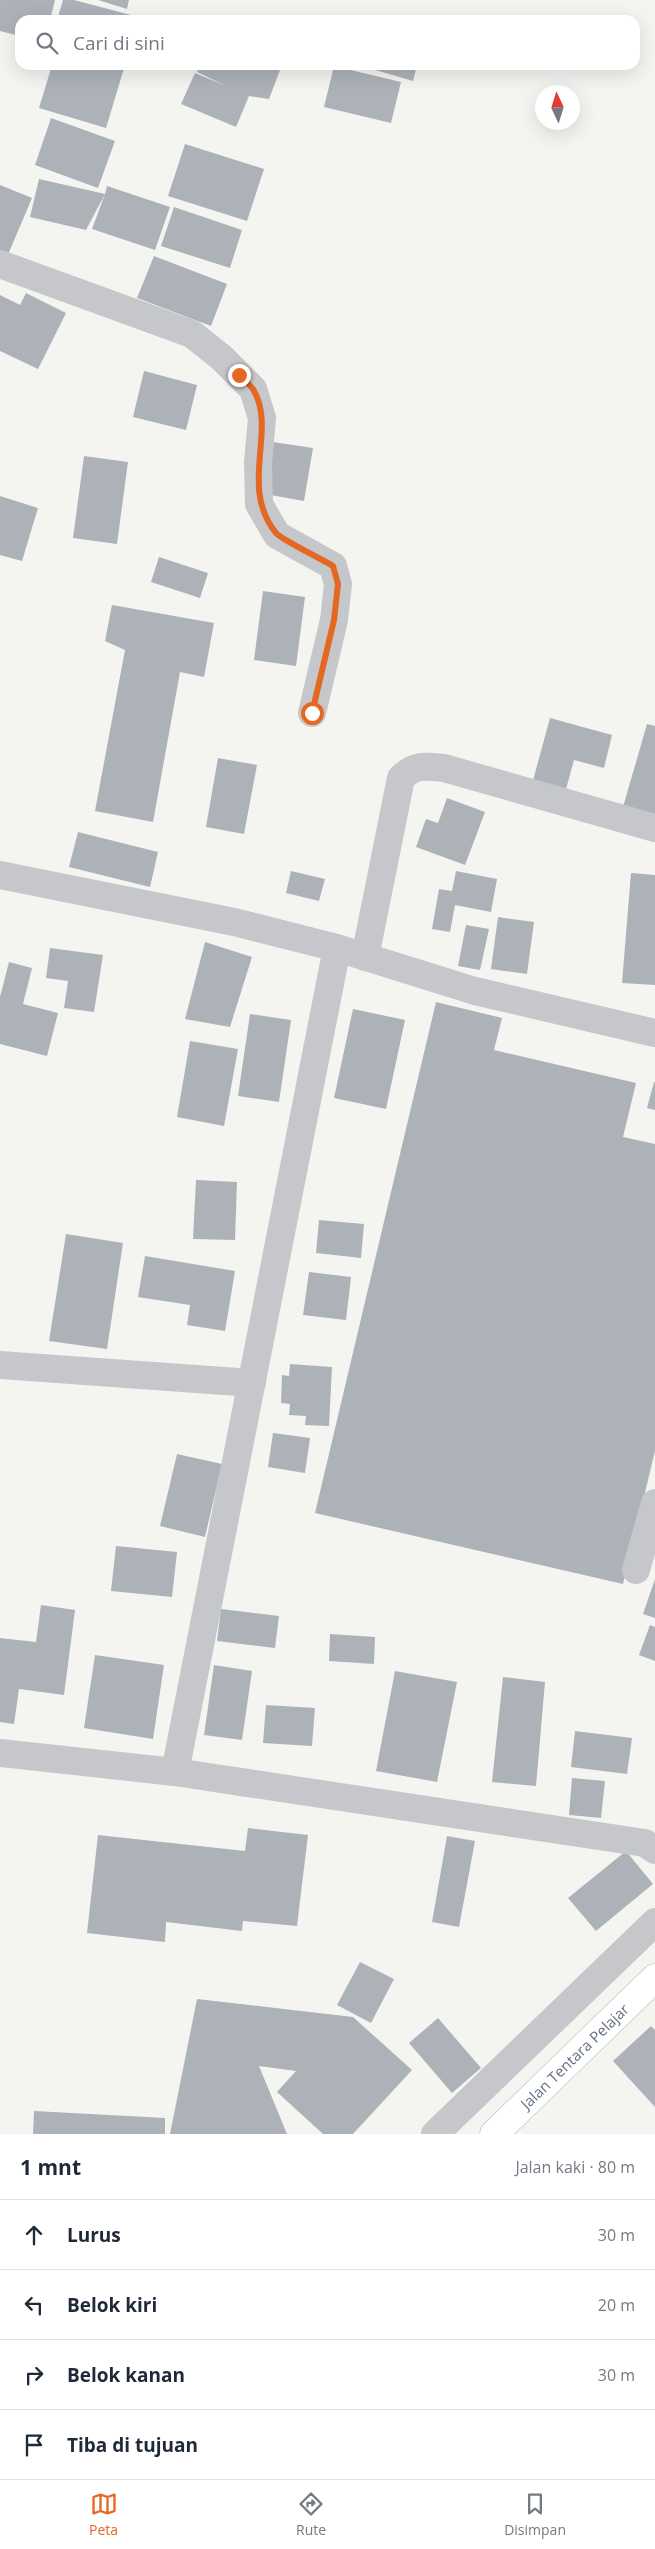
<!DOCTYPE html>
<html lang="id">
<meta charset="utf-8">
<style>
body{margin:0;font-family:"Open Sans",sans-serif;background:#f6f6f7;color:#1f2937}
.compass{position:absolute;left:535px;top:85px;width:45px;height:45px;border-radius:50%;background:#fff;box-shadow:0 5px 20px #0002;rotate:356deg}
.stop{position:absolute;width:15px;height:15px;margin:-11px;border:4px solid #e46821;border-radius:50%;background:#fff}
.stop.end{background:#e46821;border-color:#fff;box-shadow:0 1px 5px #0008}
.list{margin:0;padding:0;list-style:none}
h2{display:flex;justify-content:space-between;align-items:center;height:65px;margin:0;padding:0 20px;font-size:21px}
h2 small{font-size:16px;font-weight:400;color:#747a83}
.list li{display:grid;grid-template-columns:32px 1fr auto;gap:15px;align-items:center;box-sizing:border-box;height:70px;padding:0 20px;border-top:1px solid #e0e1e3}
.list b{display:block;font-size:19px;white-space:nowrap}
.list em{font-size:16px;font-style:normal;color:#747a83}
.icon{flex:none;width:28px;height:28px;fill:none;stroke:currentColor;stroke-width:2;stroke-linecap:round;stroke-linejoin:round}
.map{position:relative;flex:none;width:655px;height:2134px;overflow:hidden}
.search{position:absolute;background:#fff;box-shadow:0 5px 20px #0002;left:15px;right:15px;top:15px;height:55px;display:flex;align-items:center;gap:12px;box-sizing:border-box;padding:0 18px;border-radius:15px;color:#747a83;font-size:19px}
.sheet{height:345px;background:#fff}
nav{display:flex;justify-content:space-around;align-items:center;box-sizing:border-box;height:70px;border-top:1px solid #e0e1e3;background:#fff;font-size:14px;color:#747a83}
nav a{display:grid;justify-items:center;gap:2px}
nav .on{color:#e46821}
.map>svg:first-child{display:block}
</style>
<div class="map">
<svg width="655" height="2134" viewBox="0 0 655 2134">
<rect width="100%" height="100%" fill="#f4f5f1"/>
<path fill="#adb2b9" d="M0 0H55L50 20H20V36L0 31Z
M63 0H74L131 15 128 20H57Z
M98 0H129L127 9Z
M52 65H125L106 128 39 108Z
M199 65H282L269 99 249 96 236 127 181 104 195 73 226 86 197 72Z
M358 65H417L413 81Z
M334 66 401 82 391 123 324 107Z
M51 118 115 141 98 188 35 165Z
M185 144 264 169 247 221 168 196Z
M39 179 105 194 107 186 170 207 155 250 92 229 105 194 86 230 30 217Z
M0 185 32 198 7 257 0 254Z
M174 207 242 230 230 268 161 246Z
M154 256 227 284 211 326 137 298Z
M26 293 66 313 38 369 0 351V295L20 305Z
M144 371 197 385 186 430 133 417Z
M273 442 313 448 304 501 265 494Z
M84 456 128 462 117 544 73 538Z
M0 496 38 508 22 561 0 555Z
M159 557 208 573 200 598 151 582Z
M263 591 305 597 296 666 254 660Z
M112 605 214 623 204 677 180 672 153 822 95 811 125 650 105 641Z
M550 718 612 735 604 768 574 760 565 793 532 784Z
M647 724 655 726V816L623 807Z
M218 758 257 765 244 834 206 827Z
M447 798 485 812 465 865 416 847 426 819 438 823Z
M78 832 158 852 150 887 69 867Z
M291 871 325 879 319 901 286 893Z
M456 871 497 879 491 912 455 905 450 932 432 929 439 889 452 891Z
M631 873 655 875V985L622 983Z
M498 917 534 922 527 974 491 969Z
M466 925 489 929 480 970 458 966Z
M205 942 252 957 230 1027 185 1019Z
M50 948 103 955 94 1012 64 1008 68 981 46 978Z
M9 962 32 968 23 1004 58 1013 47 1056 0 1044V997Z
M436 1002 502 1018 494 1050 636 1083 623 1137 655 1144V1451L623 1584 315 1513Z
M353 1009 405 1020 386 1109 334 1098Z
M250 1014 291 1020 279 1102 238 1096Z
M190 1041 238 1049 224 1126 177 1117Z
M654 1082H655V1110L647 1108Z
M196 1180 237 1182 235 1240 193 1239Z
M319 1220 364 1224 361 1258 316 1253Z
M66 1234 123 1243 107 1349 49 1341Z
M145 1256 235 1271 225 1331 187 1325 190 1305 138 1297Z
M309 1272 351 1277 346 1320 303 1315Z
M290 1364 332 1367 329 1426 305 1425 306 1416 289 1415 290 1404 281 1403 282 1375 289 1376Z
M273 1433 310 1438 305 1473 268 1467Z
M177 1454 222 1464 205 1537 160 1526Z
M116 1546 177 1552 172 1597 111 1591Z
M655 1579V1618L643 1614Z
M41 1605 75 1610 64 1695 19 1689 14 1724 0 1722V1638L36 1642Z
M221 1609 279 1616 275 1648 217 1641Z
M650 1625 655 1627V1661L639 1655Z
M330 1634 375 1637 374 1664 329 1661Z
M95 1655 164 1665 153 1739 84 1728Z
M214 1665 252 1671 242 1740 204 1735Z
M395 1671 457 1682 437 1782 376 1771Z
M503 1677 545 1682 536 1786 492 1782Z
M266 1705 315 1708 312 1746 263 1743Z
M575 1731 632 1738 627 1774 571 1767Z
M572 1778 605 1781 601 1818 569 1815Z
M248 1828 308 1835 297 1926 243 1921 242 1931 166 1922 165 1942 87 1933 98 1835 245 1851Z
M447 1836 475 1841 459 1927 432 1922Z
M626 1851 653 1884 596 1931 568 1898Z
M360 1962 394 1979 371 2023 337 2005Z
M197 1999 353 2017 412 2070 353 2134H323L277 2092 296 2071 259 2066 287 2134H170Z
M438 2018 481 2068 452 2093 409 2043Z
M651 2026 655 2030V2107L613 2061Z
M34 2111 165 2118V2134H33Z"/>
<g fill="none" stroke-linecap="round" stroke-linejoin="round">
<g stroke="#b5b8bd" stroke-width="29">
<g id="major">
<path id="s1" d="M494 2134 655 1978"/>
</g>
</g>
<path stroke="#c5c7cb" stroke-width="28" d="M0 264 192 334 222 358 253 389 262 418 258 463 259 504 277 535 333 566 338 584 334 620 312 713
M0 875 234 922 337 948 475 991 655 1033
M365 957 401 778C415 764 425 766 444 768L655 828
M0 1365 252 1383
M636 1570 655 1503
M0 1753 175 1772 645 1843 655 1850
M175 1772 337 948
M435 2134 655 1922"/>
<use href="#major" stroke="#fff" stroke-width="28"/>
</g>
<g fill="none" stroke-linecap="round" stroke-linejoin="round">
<path stroke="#e46821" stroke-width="6" d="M239 375C244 379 249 384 253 389 278 430 238 486 276 533 280 539 322 559 333 566L338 584 334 620 312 713"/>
</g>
<g text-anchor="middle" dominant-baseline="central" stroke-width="5" stroke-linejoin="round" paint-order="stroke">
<g font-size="15" fill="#637082" stroke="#fff">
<text stroke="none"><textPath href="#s1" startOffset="112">Jalan Tentara Pelajar</textPath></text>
</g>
</g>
</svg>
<svg class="compass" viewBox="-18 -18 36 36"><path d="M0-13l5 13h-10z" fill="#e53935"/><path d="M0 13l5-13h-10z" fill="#747a83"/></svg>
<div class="stop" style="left:312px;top:713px"></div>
<div class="stop end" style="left:239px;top:375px"></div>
<div class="search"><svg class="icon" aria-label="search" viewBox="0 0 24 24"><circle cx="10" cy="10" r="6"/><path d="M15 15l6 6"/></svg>Cari di sini</div>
</div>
<section class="sheet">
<h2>1 mnt<small>Jalan kaki · 80 m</small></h2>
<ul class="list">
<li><svg class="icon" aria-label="ahead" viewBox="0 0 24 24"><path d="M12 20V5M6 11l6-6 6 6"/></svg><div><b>Lurus</b></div><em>30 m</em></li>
<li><svg class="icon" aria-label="left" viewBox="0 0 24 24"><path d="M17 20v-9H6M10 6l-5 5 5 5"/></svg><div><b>Belok kiri</b></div><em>20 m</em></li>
<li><svg class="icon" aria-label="right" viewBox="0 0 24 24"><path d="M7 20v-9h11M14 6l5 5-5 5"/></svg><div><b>Belok kanan</b></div><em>30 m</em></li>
<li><svg class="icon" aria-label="arrive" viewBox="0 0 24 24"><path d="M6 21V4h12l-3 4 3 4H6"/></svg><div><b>Tiba di tujuan</b></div></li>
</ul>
</section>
<nav>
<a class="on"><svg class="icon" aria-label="map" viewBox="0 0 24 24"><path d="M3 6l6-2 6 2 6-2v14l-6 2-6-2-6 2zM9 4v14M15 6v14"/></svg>Peta</a>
<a><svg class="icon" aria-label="directions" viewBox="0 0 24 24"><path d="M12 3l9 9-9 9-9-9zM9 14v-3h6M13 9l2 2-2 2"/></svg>Rute</a>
<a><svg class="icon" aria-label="saved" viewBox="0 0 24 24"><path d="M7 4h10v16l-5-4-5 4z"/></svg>Disimpan</a>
</nav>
